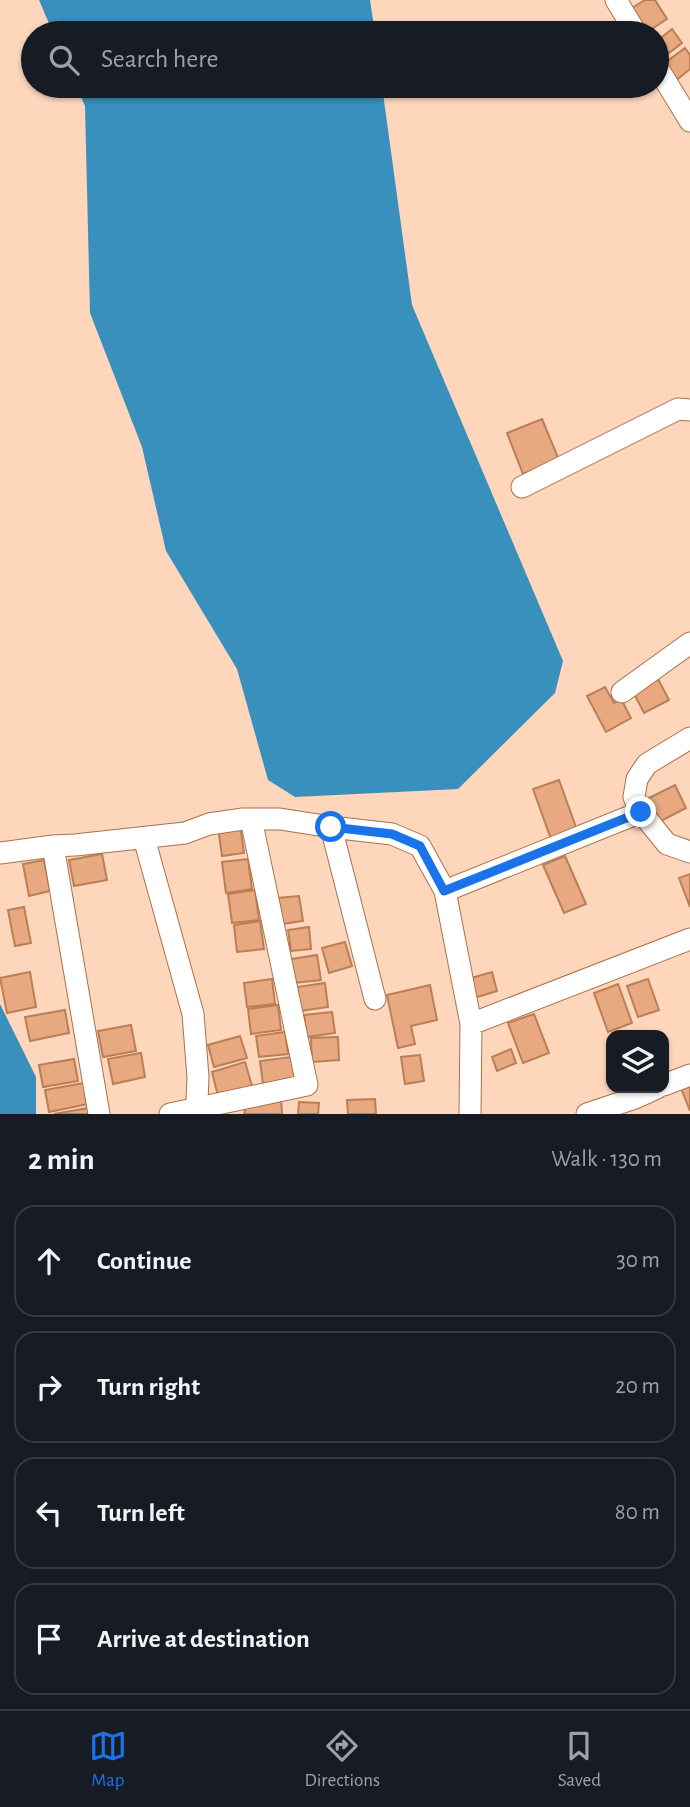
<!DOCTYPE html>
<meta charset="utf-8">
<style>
body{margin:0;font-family:"Alegreya Sans",sans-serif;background:#242831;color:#f1f3f6}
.controls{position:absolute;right:21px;bottom:21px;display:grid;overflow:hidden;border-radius:14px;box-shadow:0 2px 5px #0004}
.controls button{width:63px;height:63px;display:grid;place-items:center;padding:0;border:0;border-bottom:2px solid #363941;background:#171b24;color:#f1f3f6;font:35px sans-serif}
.stop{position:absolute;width:21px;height:21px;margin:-16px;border:5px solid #1a73e8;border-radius:50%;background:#fff}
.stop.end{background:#1a73e8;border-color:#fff;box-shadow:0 2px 7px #0008}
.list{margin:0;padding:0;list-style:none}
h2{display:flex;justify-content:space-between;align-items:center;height:91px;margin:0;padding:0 28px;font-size:30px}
h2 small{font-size:23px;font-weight:400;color:#9ea1a6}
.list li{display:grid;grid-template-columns:46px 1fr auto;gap:21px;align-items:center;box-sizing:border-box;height:112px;margin:0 14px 14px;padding:0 14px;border:2px solid #363941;border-radius:21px}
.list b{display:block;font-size:26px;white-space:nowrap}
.list em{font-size:23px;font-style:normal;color:#9ea1a6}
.icon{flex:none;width:38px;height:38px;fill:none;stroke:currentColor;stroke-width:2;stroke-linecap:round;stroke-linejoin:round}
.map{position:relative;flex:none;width:690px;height:1114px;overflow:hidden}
.search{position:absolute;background:#171b24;box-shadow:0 2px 5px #0004;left:21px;right:21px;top:21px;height:77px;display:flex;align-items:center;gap:18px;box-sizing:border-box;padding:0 24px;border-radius:38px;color:#9ea1a6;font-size:26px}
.sheet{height:595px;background:#171b24}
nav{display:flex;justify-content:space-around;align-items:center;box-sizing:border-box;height:98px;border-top:2px solid #363941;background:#171b24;font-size:19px;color:#9ea1a6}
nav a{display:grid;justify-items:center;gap:4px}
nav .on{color:#1a73e8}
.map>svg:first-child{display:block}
</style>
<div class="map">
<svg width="690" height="1114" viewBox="0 0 690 1114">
<rect width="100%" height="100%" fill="#fdd6bc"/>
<path fill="#3990bd" d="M39 0H370L375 33H53Z
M76 86H382L412 305 563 661 555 693 458 789 295 797 268 780 237 669 166 551 142 447 90 313 85 106Z
M0 1004 36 1077V1114H0Z"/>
<path fill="#e8a980" stroke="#ba7f56" stroke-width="2" d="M645 0H655L667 19 647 32 632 8Z
M672 29 682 43 661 59 657 54V41Z
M685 48 690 55V69L674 82 661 66Z
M542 419 559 460 523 474 507 433Z
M656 675 669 700 644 713 631 688Z
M605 687 614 703 621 699 631 718 606 732 587 696Z
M559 780 577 830 551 839 533 789Z
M675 785 686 808 659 822 647 799Z
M240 824 244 853 222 856 218 827Z
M102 854 107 880 74 886 69 860Z
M565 856 586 904 564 913 543 865Z
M248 859 252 889 226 893 222 862Z
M44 860 50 891 29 896 23 864Z
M690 874V907L679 878Z
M255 890 259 920 232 923 228 894Z
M299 896 303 921 282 924 278 898Z
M24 907 31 943 15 946 8 910Z
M260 921 264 949 237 952 234 925Z
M309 927 311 949 291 951 288 930Z
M345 942 352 966 329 973 322 948Z
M317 955 321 980 294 983 291 959Z
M30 972 36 1007 7 1013 0 978Z
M492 972 497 991 474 998 468 979Z
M272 979 275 1004 247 1007 244 983Z
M648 979 659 1010 638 1017 627 986Z
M325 983 328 1007 300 1011 297 987Z
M618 984 632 1023 608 1032 594 993Z
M430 985 437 1020 411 1026 415 1044 398 1048 387 995Z
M278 1005 281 1030 251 1034 248 1009Z
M65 1010 69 1033 30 1041 25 1017Z
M332 1012 335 1033 307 1037 304 1015Z
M534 1014 549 1053 523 1063 508 1023Z
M131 1025 136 1051 103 1057 98 1031Z
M285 1032 288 1054 259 1057 256 1036Z
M240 1036 247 1058 214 1067 208 1045Z
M338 1037 339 1060 312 1062 311 1038Z
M511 1049 516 1063 497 1071 492 1057Z
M141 1053 145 1077 113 1084 108 1059Z
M420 1055 424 1081 405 1084 401 1057Z
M291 1057 295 1080 263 1084 260 1061Z
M74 1059 78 1081 43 1087 39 1065Z
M245 1062 252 1086 218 1096 212 1072Z
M84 1083 88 1104 49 1112 45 1090Z
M690 1085V1111L681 1088Z
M281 1098 282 1114H244L247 1100Z
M375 1099 376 1114H348L347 1100Z
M299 1102 319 1103 318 1114H298Z
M88 1108 89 1114H54Z"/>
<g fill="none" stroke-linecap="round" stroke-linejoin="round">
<g stroke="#ab7149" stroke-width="23">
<path id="minor" d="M616 0 636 33
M657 67 690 121
M522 487 678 409 690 410
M622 692 690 643
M690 738 647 764 637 779 634 797 641 812 667 844 690 852
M331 827 375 999
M144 838 193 1014 198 1077 197 1100 198 1108
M53 846 99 1114
M0 853 53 846 75 845 185 833 209 824 243 819H280L331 827 392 834 420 846 445 891
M471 1024 445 891 641 812
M664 1085 690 1075
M170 1114 307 1085 251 819
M470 1114 471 1024 690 939
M587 1114 635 1098 657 1088"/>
</g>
<use href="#minor" stroke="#fff" stroke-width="21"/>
</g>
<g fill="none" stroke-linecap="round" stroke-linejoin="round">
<path stroke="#1a73e8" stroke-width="9" d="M331 827 392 834 420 846 444 891 641 812"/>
</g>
</svg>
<div class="controls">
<button><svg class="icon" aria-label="layers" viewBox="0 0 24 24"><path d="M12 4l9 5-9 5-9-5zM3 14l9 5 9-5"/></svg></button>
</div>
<div class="stop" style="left:331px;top:827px"></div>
<div class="stop end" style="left:641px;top:812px"></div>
<div class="search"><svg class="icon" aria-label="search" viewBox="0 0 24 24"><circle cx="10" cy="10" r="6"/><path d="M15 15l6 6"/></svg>Search here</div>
</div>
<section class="sheet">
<h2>2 min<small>Walk · 130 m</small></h2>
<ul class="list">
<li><svg class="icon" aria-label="ahead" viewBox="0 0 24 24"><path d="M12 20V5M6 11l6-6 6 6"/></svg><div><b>Continue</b></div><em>30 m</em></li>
<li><svg class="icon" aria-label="right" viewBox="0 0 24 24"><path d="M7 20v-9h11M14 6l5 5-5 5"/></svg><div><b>Turn right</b></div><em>20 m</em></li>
<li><svg class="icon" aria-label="left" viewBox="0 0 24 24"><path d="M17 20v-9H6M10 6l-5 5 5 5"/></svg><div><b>Turn left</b></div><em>80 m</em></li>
<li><svg class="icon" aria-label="arrive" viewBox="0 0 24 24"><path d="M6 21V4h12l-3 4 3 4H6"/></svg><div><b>Arrive at destination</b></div></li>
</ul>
</section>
<nav>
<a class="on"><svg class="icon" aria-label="map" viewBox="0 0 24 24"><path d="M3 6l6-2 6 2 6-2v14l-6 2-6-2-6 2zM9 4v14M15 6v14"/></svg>Map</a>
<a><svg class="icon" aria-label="directions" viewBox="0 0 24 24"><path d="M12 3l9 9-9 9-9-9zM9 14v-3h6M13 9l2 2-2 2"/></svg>Directions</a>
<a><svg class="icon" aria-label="saved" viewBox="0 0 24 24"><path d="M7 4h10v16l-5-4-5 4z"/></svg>Saved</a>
</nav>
